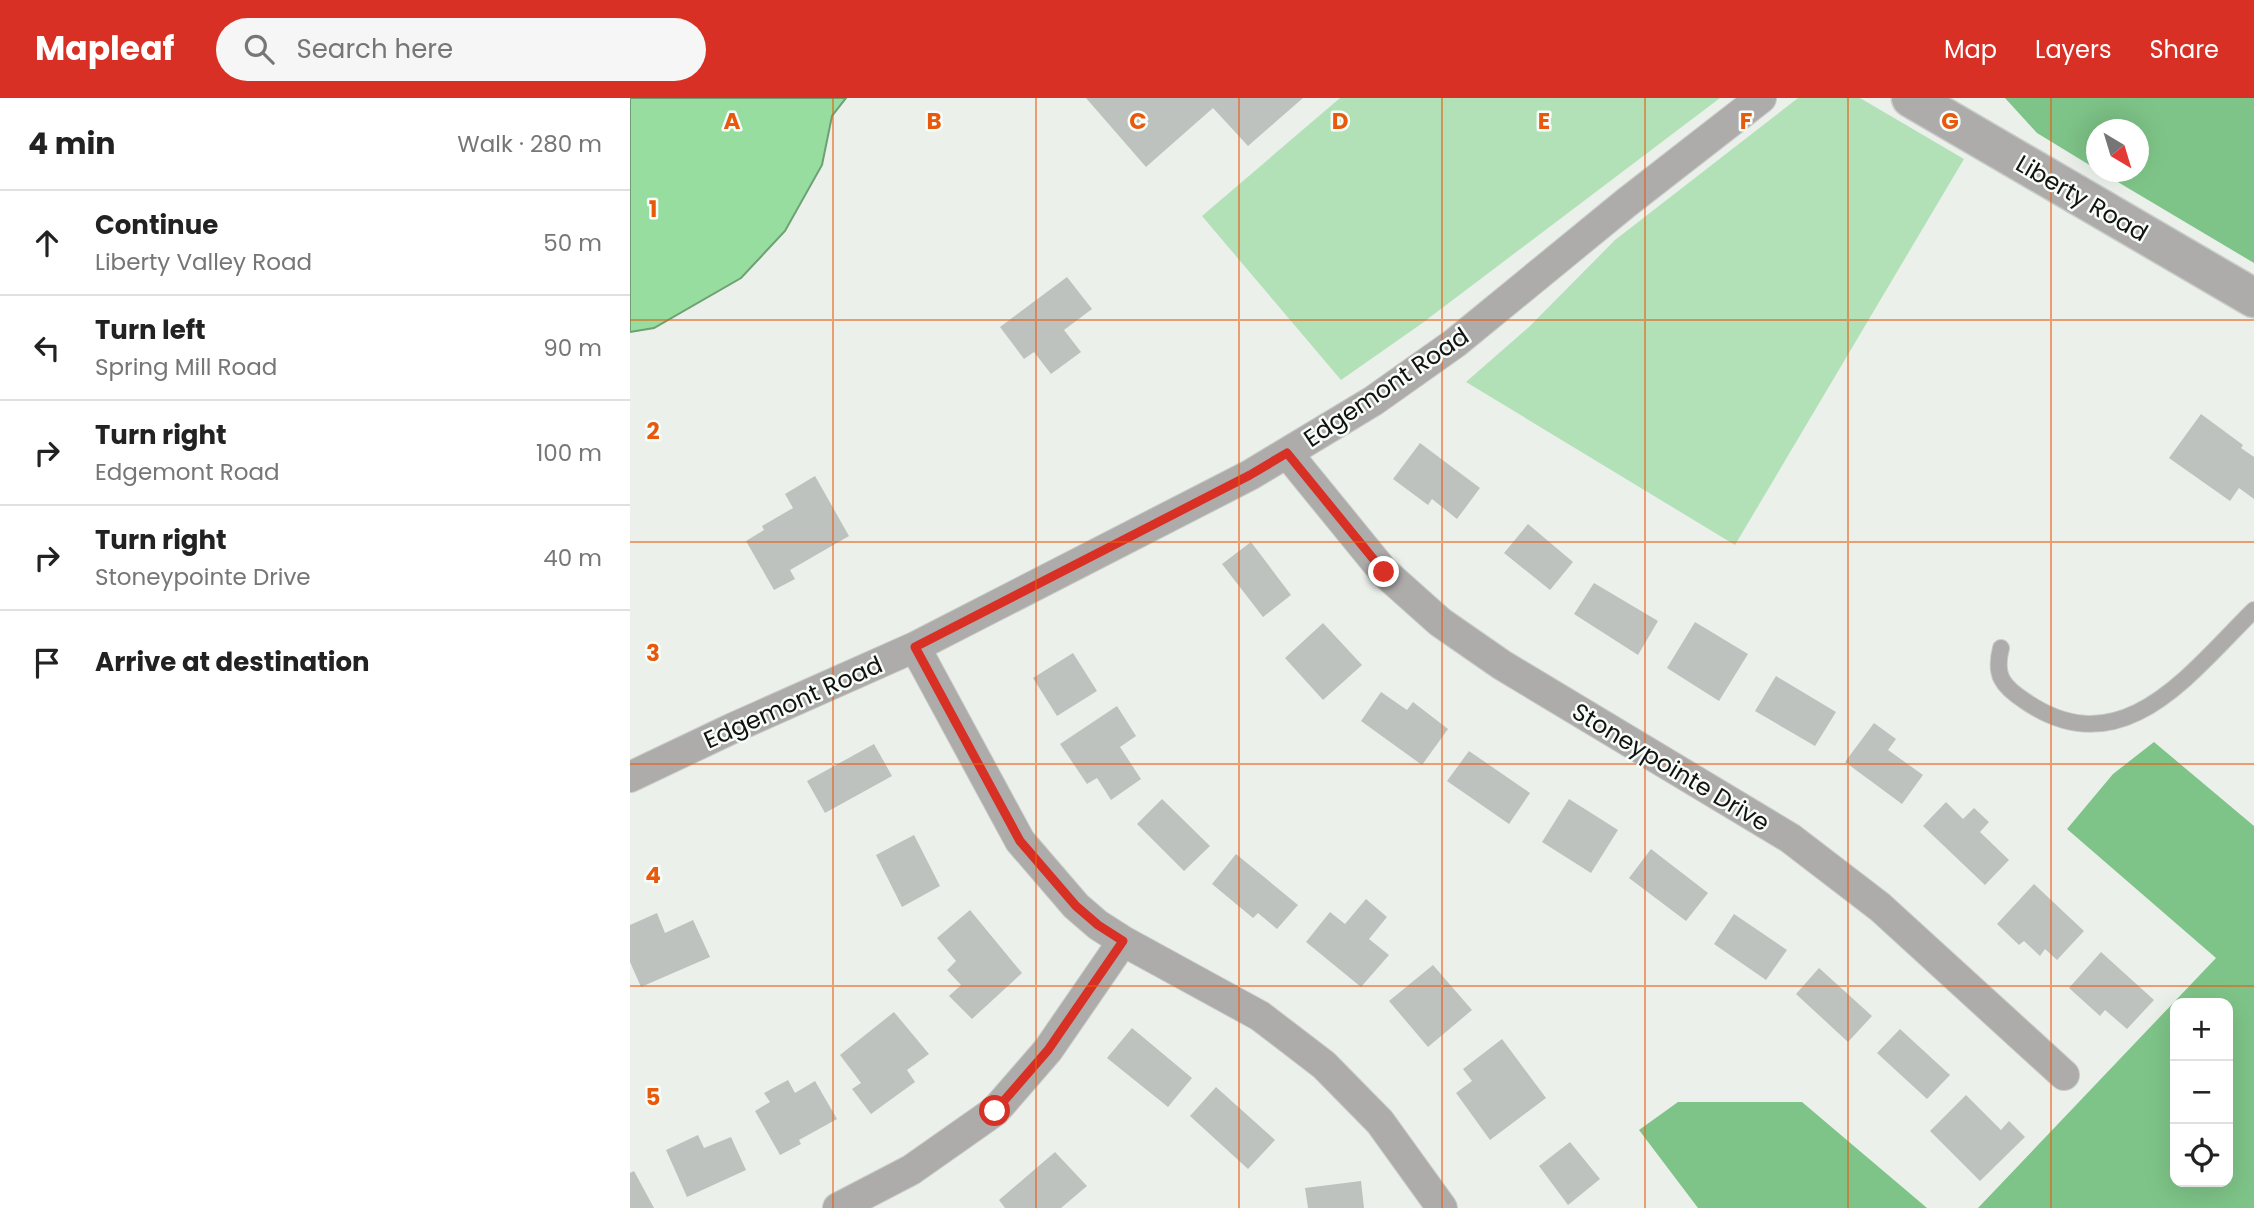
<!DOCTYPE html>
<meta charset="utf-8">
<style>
body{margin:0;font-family:Poppins,sans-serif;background:#f6f6f6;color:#222}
.controls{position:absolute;right:21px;bottom:21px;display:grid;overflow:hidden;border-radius:14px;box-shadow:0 7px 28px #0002}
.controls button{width:63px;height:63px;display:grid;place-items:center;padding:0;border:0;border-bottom:2px solid #e0e0e0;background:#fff;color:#222;font:35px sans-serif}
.compass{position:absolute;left:1456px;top:21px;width:63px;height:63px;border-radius:50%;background:#fff;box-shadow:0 7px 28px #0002;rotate:142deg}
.stop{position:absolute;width:21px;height:21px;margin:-16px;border:5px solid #d93025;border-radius:50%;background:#fff}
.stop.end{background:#d93025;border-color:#fff;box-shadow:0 2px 7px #0008}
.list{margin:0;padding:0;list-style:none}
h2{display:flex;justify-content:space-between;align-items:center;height:91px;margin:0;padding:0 28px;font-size:30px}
h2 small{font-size:23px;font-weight:400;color:#767676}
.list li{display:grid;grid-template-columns:46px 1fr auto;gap:21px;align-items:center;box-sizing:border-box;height:105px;padding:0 28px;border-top:2px solid #e0e0e0}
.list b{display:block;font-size:26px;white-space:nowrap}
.list p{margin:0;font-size:23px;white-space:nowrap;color:#767676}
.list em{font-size:23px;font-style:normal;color:#767676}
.icon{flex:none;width:38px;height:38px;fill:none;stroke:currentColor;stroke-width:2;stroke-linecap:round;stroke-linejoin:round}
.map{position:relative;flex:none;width:1624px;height:1110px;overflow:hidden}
header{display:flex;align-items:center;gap:42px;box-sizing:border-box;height:98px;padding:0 35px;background:#d93025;color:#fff}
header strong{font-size:33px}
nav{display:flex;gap:38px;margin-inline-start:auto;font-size:24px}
.search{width:490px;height:63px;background:#f6f6f6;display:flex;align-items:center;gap:18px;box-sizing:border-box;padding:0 24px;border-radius:38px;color:#767676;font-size:26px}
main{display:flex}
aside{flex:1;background:#fff}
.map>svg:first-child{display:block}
</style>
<header>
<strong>Mapleaf</strong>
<div class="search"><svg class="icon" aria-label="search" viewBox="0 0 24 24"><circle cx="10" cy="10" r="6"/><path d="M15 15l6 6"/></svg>Search here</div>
<nav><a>Map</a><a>Layers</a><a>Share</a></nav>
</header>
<main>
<aside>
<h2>4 min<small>Walk · 280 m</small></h2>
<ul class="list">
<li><svg class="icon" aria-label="ahead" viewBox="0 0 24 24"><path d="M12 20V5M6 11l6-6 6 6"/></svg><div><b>Continue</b><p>Liberty Valley Road</p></div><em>50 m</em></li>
<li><svg class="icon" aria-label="left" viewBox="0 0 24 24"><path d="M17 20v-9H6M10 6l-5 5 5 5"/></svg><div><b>Turn left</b><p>Spring Mill Road</p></div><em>90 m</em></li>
<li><svg class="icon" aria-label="right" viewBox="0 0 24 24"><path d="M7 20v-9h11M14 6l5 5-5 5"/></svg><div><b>Turn right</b><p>Edgemont Road</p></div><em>100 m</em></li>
<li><svg class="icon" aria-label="right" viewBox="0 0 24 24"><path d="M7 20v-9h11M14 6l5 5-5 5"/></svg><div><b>Turn right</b><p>Stoneypointe Drive</p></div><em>40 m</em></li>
<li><svg class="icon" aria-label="arrive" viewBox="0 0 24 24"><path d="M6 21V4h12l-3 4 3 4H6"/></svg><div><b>Arrive at destination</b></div></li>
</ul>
</aside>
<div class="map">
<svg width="1624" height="1110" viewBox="0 0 1624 1110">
<rect width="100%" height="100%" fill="#ebf0eb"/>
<path fill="#b2e1b7" d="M710 0H1090L791 226 711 282 572 118Z
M1168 0H1230L1334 61 1105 447 836 284 899 229 985 142Z"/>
<path fill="#7ec488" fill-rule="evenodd" d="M1375 0H1624V165L1471 74H1508V32H1466V71L1407 35Z
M1524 644 1624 728V1110H1348L1586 860 1437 731 1483 676ZM1598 905V1084H1545V905Z
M1048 1004H1172L1297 1110H1068L1009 1032Z"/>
<path fill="#96dd9f" stroke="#6ea074" stroke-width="2" d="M0 0H216L202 18 192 67 155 133 111 180 24 230 0 234Z"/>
<path fill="#bec2be" d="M456 0H673L618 48 583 10 516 69Z
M437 179 462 211 434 232 451 254 421 276 404 254 394 261 370 229Z
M1571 316 1613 347 1611 350 1624 359V401L1609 390 1600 403 1539 360Z
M790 345 850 390 827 421 802 401 798 407 763 381Z
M185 378 219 438 160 472 165 481 144 492 116 443 134 432 132 428 163 410 155 396Z
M898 426 943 464 920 492 874 455Z
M621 444 661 497 633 519 592 466Z
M964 485 1028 523 1008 557 944 516Z
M1065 524 1118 556 1089 603 1037 570Z
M693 525 732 567 693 602 655 560Z
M443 555 467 593 427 618 403 580Z
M1146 578 1206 614 1185 648 1125 613Z
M751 594 777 612 783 604 818 631 792 667 731 623Z
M487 608 506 638 490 649 511 681 481 702 467 680 457 686 430 646Z
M1244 625 1266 641 1258 652 1293 677 1272 706 1215 664Z
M244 646 262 678 195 715 177 683Z
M839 653 900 695 879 726 817 683Z
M532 701 580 748 554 773 507 726Z
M939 701 988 732 961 775 912 744Z
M1316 704 1333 721 1344 710 1359 724 1350 734 1379 762 1355 787 1293 728Z
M284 737 310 788 272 809 246 757Z
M1021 751 1078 795 1056 823 999 780Z
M606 756 668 807 647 831 628 815 623 820 582 786Z
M1404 786 1454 833 1427 862 1415 851 1410 858 1394 843 1389 847 1367 826Z
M736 801 757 819 739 841 759 857 731 889 676 844 700 814 715 826Z
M340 812 392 875 342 921 319 898 331 887 317 872 326 863 307 840Z
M27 815 35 835 63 822 80 859 11 889 0 864V827Z
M1104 816 1157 852 1136 882 1084 846Z
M1471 854 1524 902 1497 931 1475 912 1470 918 1439 890Z
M803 867 842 912 798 949 759 903Z
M1189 870 1242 918 1218 944 1166 896Z
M264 914 299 956 277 972 285 984 241 1016 222 991 231 985 210 957Z
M502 930 562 980 538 1009 477 960Z
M1270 931 1320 977 1297 1001 1247 955Z
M872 941 916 1000 860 1042 826 995 842 983 833 971Z
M158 982 165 995 185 983 207 1021 169 1042 171 1046 150 1057 125 1013 140 1004 134 995Z
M586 989 645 1042 618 1071 560 1018Z
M1336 997 1371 1032 1379 1023 1395 1039 1350 1083 1300 1033Z
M68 1037 74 1050 101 1039 116 1072 57 1099 36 1052Z
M940 1044 970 1081 938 1107 909 1068Z
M425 1054 457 1088 431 1110H375L369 1102Z
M4 1073 24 1110H0V1075Z
M731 1083 734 1110H678L675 1090Z"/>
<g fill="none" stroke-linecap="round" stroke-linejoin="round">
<g stroke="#c8ccc8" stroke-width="18">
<path id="service" d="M1371 550C1364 577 1372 588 1395 603 1492 670 1560 575 1624 512"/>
</g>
<g stroke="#c8ccc8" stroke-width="32">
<path id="minor" d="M657 355 754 474 810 524 872 567 1160 740 1250 809 1434 977
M285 549 390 743 446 808 468 827 493 843 630 918 694 967 750 1024 812 1110
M0 679 103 630 285 549 620 377 743 303 825 245 996 105 1131 0
M208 1110 281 1072 365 1013 418 952 493 843"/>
</g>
<g stroke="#c8ccc8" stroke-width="41">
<path id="tertiary" d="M1281 0 1624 200"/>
</g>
<use href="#service" stroke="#aeabab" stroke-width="16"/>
<use href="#minor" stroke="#aeabab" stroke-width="30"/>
<use href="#tertiary" stroke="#aeabab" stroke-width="38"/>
</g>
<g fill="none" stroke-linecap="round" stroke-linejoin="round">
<path stroke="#d93025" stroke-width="9" d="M365 1013 418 952 493 843 468 827 446 808 390 743 285 549 620 377 657 355 754 474"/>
</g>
<path fill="none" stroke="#e8590c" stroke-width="2" stroke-opacity="0.55" d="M203 0V1110M406 0V1110M609 0V1110M812 0V1110M1015 0V1110M1218 0V1110M1421 0V1110M0 222H1624M0 444H1624M0 666H1624M0 888H1624"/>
<g text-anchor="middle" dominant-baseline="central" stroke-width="5" stroke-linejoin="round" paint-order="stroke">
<g font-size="24" fill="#111211" stroke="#f8fdf9">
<text transform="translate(1452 100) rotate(30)">Liberty Road</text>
<text transform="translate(756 289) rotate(-34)">Edgemont Road</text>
<text transform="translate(163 604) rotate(-24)">Edgemont Road</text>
<text transform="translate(1041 669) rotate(31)">Stoneypointe Drive</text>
</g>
</g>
<g font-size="23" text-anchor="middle" font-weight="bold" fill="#e8590c" stroke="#f8fdf9" stroke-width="5" stroke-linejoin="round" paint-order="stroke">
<text x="102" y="31">A</text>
<text x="304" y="31">B</text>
<text x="508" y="31">C</text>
<text x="710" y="31">D</text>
<text x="914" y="31">E</text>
<text x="1116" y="31">F</text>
<text x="1320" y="31">G</text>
<text x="23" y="119">1</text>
<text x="23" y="341">2</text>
<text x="23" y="563">3</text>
<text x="23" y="785">4</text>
<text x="23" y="1007">5</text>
</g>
</svg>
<div class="controls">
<button>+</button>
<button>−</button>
<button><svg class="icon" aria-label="locate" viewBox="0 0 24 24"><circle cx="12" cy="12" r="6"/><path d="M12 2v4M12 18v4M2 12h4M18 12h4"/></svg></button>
</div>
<svg class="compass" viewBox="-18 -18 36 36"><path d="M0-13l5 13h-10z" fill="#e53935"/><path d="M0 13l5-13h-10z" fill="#767676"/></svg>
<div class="stop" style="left:365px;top:1013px"></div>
<div class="stop end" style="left:754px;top:474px"></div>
</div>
</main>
